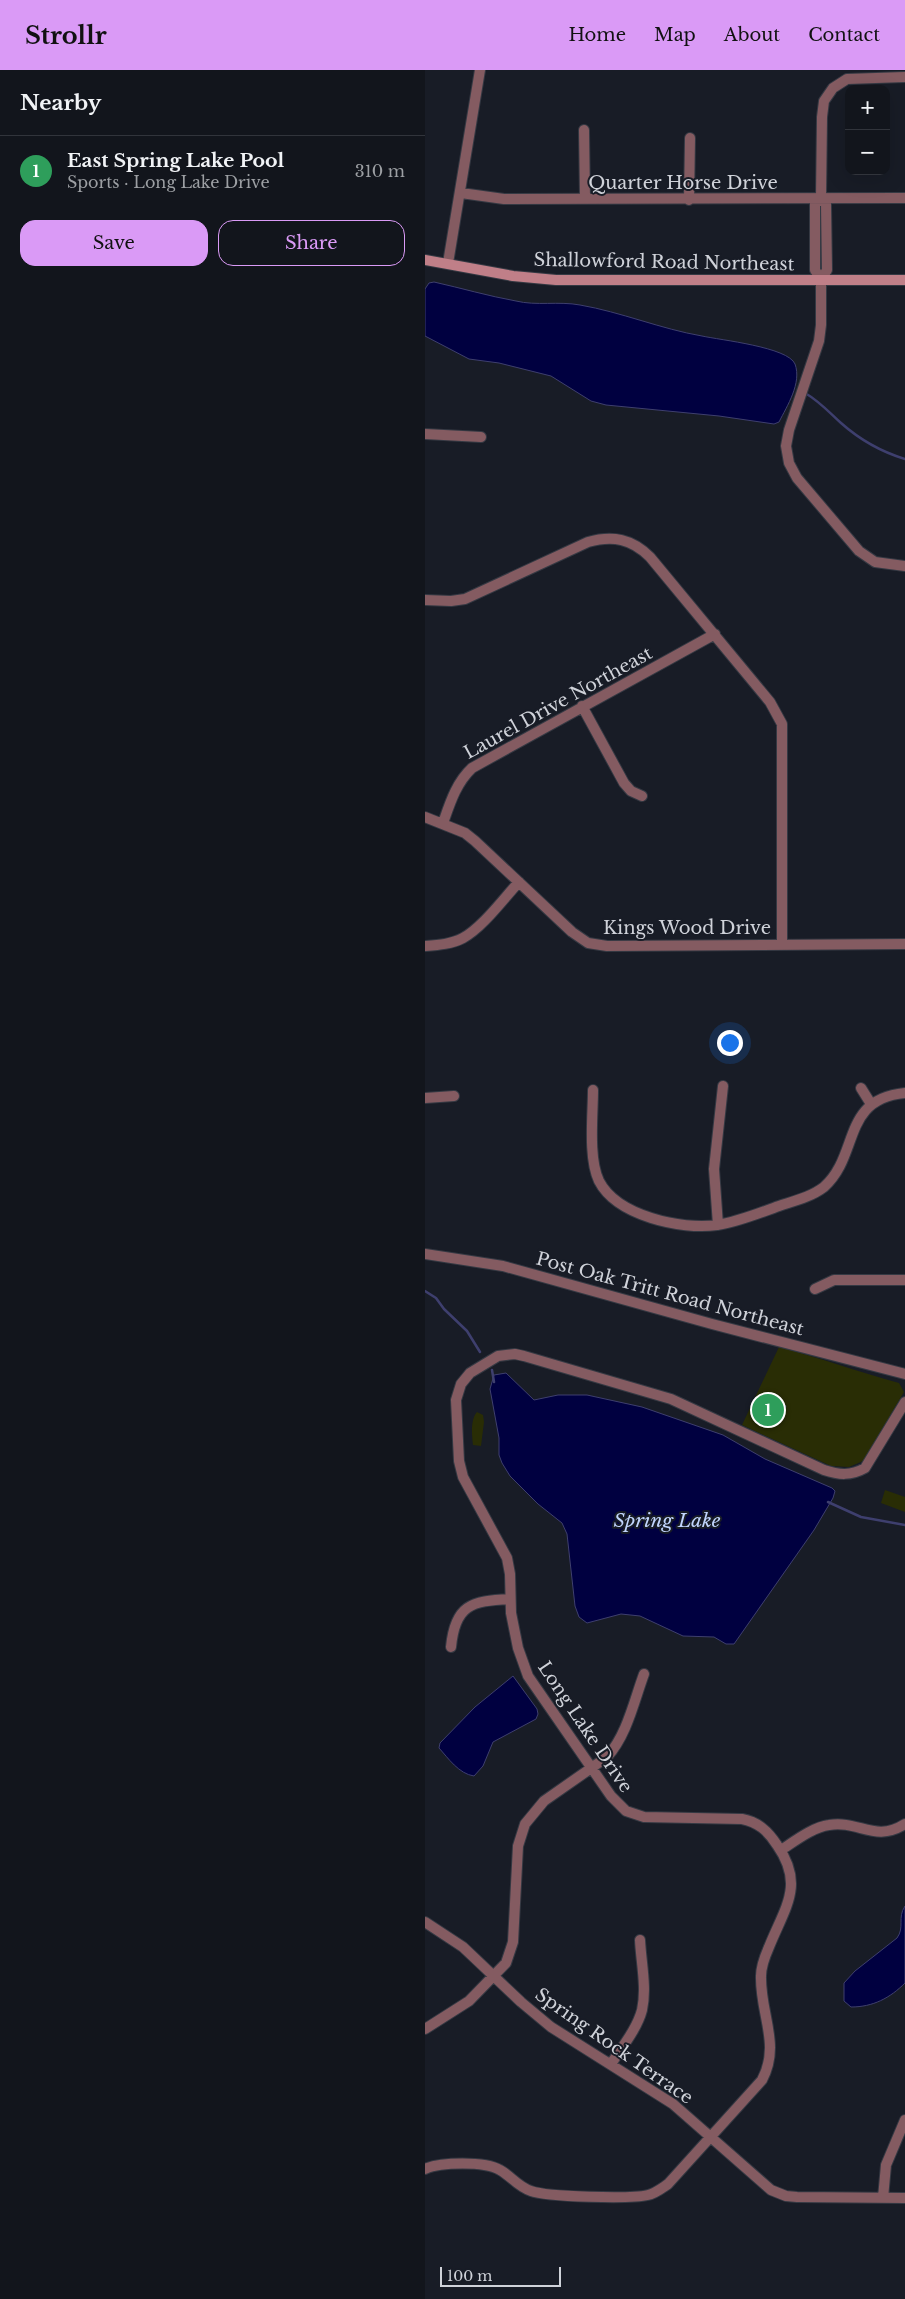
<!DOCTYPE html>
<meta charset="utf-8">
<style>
body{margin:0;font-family:"Libre Baskerville",serif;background:#1f2229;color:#f1f3f6}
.controls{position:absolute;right:15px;top:15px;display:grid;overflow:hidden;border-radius:10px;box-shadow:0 5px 20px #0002}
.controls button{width:45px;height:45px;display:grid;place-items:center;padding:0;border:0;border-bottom:1px solid #31343b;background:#12151c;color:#f1f3f6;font:25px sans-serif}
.scale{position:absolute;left:15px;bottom:12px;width:121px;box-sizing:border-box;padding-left:5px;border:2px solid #cfd2d9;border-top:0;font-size:14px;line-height:18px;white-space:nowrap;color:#cfd2d9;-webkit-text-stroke:4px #181c26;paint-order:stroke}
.you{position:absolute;left:304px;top:972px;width:18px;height:18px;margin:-12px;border:4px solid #fff;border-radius:50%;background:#1a73e8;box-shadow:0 0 0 8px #1a73e833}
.badge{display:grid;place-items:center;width:32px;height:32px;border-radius:50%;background:#da9af6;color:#fff;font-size:16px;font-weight:700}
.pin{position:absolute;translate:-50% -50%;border:2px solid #fff;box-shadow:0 1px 5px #0006}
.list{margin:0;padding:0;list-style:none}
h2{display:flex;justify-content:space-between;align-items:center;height:65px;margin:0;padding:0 20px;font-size:21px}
h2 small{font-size:16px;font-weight:400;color:#9c9fa3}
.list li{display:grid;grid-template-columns:32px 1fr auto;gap:15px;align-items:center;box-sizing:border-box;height:70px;padding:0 20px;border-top:1px solid #31343b}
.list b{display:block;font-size:19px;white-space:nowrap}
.list p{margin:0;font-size:16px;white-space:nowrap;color:#9c9fa3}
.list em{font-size:16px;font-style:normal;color:#9c9fa3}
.actions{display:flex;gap:10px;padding:15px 20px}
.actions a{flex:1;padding:11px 0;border:1px solid #da9af6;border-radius:15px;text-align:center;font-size:18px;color:#da9af6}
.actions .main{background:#da9af6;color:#111}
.map{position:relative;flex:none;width:480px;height:2229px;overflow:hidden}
header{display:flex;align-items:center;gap:30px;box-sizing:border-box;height:70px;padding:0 25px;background:#da9af6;color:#111}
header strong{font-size:24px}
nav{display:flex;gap:28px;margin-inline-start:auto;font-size:18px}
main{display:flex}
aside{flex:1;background:#12151c}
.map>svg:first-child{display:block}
</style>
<header>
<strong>Strollr</strong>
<nav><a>Home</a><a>Map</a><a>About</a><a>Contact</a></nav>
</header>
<main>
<aside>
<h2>Nearby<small></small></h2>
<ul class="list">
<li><span class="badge" style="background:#2e9e5b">1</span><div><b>East Spring Lake Pool</b><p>Sports · Long Lake Drive</p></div><em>310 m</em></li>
</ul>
<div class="actions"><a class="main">Save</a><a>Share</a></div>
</aside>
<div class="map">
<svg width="480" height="2229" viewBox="0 0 480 2229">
<rect width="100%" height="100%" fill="#181c26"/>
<path fill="#292d05" d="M354 1277C395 1288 434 1302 474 1313L479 1322 438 1391 424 1397 406 1396 317 1355Z
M52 1342 58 1345 59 1352 56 1376 48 1375C47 1366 45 1350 52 1342Z
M460 1420 480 1427V1442L456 1433Z"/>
<path fill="#000040" stroke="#3e3f6e" d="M9 212C36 218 63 226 91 231 111 236 134 231 155 235 196 242 236 259 277 266 295 270 363 277 370 294 377 313 362 336 354 352L349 354 294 346 181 335 166 331 126 306 74 293 44 289 0 266V219L4 213Z
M81 1303 109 1330 133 1325H162L217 1337 298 1365 340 1389 407 1418 410 1421 408 1428 389 1460 309 1574H301L289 1567 258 1566 215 1546 196 1544 162 1553 154 1547 150 1536 142 1464 137 1453 113 1434 85 1406 77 1393 74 1385V1368L65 1319 69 1305Z
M333 1329 346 1337 350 1331 361 1336 352 1355 326 1344Z
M88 1606 112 1639 113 1644 111 1649 68 1672 58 1696 49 1706C34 1704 23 1688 14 1678L15 1673 50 1637Z
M480 1836V1913C465 1928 448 1937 426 1937L419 1931V1913L430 1901 472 1868C480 1857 472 1848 480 1836Z"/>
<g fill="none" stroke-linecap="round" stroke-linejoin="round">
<path stroke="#3e3f6e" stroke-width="2.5" d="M380 323C394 331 404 342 416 353 434 369 457 382 480 389
M0 1221 11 1228 19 1239 42 1261 55 1282
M67 1300 69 1312
M403 1432 436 1447 480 1455"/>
<g stroke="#353943" stroke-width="12">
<path id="minor" d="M159 60 160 129
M36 123 79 129 480 128
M396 128 390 133V200L396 210V255L394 271 364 360 361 376 364 393 372 408 434 481 450 492 480 496
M264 130 265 68
M23 193 55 0
M396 210 402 200 401 134 396 128 397 47 399 31 408 18 422 9 480 7
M0 364 56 367
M0 530 26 531 40 529 163 472C188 465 207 469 225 487L345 632 357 654V875
M157 636 199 713 206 721 217 726
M0 747 40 763 50 771 147 862 163 873 182 876 480 874
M18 753C25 733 31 713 47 698L290 564
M0 876C13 875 27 874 38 868 58 857 79 828 94 812
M436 1018 446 1034
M168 1020C168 1045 163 1088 174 1111 192 1146 256 1160 292 1155 313 1152 334 1143 354 1136 369 1131 386 1127 399 1117 435 1085 416 1029 480 1023
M0 1028 29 1026
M293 1155 289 1099 298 1016
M390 1219 409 1210H480
M26 1577C30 1535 46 1531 85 1529
M356 1780C370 1771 388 1757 404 1755 434 1750 450 1773 480 1754
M0 1852 38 1877 96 1932 126 1957 248 2034 346 2120 361 2126 372 2127 480 2128
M0 1959 44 1931 81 1893 88 1872 93 1776 100 1754 119 1731 182 1687C202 1665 209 1631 219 1604
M186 1994C197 1977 212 1959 217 1940 222 1918 216 1892 215 1870
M0 2099C15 2092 60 2091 75 2100 86 2106 93 2117 106 2121 122 2127 206 2129 223 2125 231 2123 237 2118 243 2114L337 2010C356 1975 335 1944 336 1906 336 1896 340 1886 344 1877 360 1837 380 1815 352 1775 343 1761 333 1752 317 1749L219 1747 201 1741 186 1726 103 1606 93 1578 86 1543 85 1504 82 1488 38 1407 34 1391 31 1330 36 1314 45 1303 73 1286 90 1284 99 1286 246 1329 399 1400C414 1405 426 1406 440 1398L480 1332
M458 2128 461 2095 480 2050"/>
</g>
<g stroke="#353943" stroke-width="12">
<path id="tertiary" d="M0 1184 78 1196 287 1254 480 1304"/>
</g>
<g stroke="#353943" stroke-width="12">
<path id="secondary" d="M0 190 88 206 131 210H480"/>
</g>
<use href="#minor" stroke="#845b61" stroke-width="10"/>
<use href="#tertiary" stroke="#845b61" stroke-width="10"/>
<use href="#secondary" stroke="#c07f88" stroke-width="10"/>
</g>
<g text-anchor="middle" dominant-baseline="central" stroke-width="4" stroke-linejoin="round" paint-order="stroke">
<g font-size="18" fill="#cfd2d9" stroke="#181c26">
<text x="258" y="113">Quarter Horse Drive</text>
<text transform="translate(239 192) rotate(1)">Shallowford Road Northeast</text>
<text transform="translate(133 633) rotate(-29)">Laurel Drive Northeast</text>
<text x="262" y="858">Kings Wood Drive</text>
<text transform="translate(245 1224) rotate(15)">Post Oak Tritt Road Northeast</text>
<text transform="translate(160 1657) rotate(56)">Long Lake Drive</text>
<text transform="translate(189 1976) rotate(35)">Spring Rock Terrace</text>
</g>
<g font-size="19" font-style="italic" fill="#c1d5fd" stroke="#181c26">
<text x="242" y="1450">Spring Lake</text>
</g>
</g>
</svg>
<div class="controls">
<button>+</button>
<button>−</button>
</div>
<div class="scale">100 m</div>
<div class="you"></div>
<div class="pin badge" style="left:343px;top:1340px;background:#2e9e5b">1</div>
</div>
</main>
